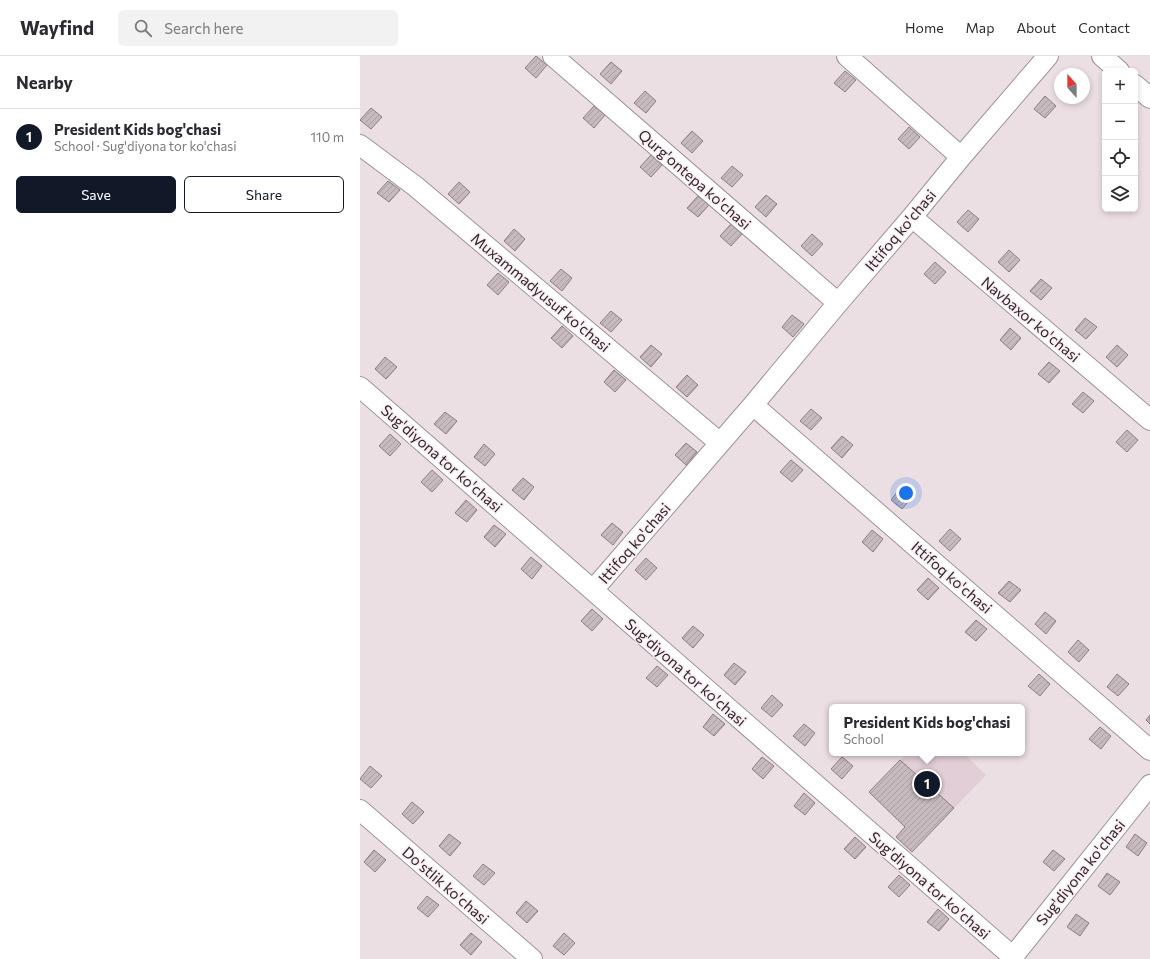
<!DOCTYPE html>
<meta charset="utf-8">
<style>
body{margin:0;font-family:Commissioner,sans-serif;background:#f2f2f3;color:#2b2b33}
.controls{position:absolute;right:12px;top:12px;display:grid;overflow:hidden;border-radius:6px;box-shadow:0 2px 6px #0003}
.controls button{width:36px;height:36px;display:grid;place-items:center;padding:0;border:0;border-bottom:1px solid #e1e1e2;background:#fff;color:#2b2b33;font:20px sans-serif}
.compass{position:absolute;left:694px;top:12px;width:36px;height:36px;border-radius:50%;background:#fff;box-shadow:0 2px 6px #0003;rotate:339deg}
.you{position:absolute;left:546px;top:437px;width:14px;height:14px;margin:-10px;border:3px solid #fff;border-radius:50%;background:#1a73e8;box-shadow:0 0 0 6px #1a73e833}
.badge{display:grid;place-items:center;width:26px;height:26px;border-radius:50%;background:#111827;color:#fff;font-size:13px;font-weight:700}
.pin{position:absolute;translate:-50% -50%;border:2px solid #fff;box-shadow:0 1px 4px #0006}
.popup{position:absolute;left:469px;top:648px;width:196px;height:52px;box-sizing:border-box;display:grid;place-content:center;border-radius:6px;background:#fff;filter:drop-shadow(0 1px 3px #0005);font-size:13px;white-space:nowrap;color:#7c7c81}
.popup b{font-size:15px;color:#2b2b33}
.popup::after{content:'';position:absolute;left:50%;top:100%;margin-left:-8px;border:8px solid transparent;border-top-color:#fff}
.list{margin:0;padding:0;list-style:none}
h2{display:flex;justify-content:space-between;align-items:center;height:52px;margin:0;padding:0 16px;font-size:17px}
h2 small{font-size:13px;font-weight:400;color:#7c7c81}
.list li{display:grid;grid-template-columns:26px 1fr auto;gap:12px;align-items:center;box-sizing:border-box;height:56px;padding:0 16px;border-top:1px solid #e1e1e2}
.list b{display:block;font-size:15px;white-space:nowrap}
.list p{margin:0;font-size:13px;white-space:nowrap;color:#7c7c81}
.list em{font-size:13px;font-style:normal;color:#7c7c81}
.actions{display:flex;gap:8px;padding:12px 16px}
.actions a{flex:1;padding:9px 0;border:1px solid #111827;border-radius:6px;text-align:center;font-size:14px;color:#111827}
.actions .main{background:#111827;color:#fff}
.icon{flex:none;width:22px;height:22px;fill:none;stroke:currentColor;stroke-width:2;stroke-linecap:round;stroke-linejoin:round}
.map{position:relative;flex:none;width:790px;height:903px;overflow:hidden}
header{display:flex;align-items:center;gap:24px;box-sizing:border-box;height:56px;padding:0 20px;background:#fff;border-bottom:1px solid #e1e1e2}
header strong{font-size:19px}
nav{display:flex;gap:22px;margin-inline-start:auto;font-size:14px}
.search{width:280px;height:36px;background:#f2f2f3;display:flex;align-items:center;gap:10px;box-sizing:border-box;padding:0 14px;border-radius:6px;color:#7c7c81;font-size:15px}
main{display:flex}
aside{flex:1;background:#fff}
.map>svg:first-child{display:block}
</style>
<header>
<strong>Wayfind</strong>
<div class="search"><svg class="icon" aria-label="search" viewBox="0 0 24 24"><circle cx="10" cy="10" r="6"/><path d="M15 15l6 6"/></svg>Search here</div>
<nav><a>Home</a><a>Map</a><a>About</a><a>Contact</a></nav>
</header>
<main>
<aside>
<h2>Nearby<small></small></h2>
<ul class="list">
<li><span class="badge">1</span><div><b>President Kids bog'chasi</b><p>School · Sug'diyona tor ko'chasi</p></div><em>110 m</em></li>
</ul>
<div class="actions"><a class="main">Save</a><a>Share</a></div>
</aside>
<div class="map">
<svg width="790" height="903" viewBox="0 0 790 903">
<defs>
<pattern id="building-hatch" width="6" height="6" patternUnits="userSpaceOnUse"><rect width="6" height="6" fill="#c6babf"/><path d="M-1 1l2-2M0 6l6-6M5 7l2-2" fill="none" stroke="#aaa0a4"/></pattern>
</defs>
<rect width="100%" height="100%" fill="#ecdfe4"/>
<path fill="#e1ced6" d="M547 697H603L626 719 552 796 536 781 545 771 509 736Z"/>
<path fill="url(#building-hatch)" stroke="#8a7e83" d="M176 0 187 9 176 22 165 12Z
M251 6 262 15 251 28 240 18Z
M485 15 496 24 485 36 474 27Z
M285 35 296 45 286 57 274 47Z
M685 40 696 50 685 62 674 53Z
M234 50 245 59 234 72 223 62Z
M11 52 22 61 11 73 0 64Z
M549 71 560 81 549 93 538 83Z
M332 75 343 85 332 97 321 87Z
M291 99 302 109 291 121 280 111Z
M372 110 383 119 372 131 361 122Z
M28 125 40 134 29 146 17 137Z
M99 126 110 136 99 148 88 138Z
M406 139 417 148 406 161 395 151Z
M338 140 349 149 338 161 327 152Z
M608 154 619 163 608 176 597 166Z
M371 168 382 178 371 190 360 180Z
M154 173 165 183 155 195 144 185Z
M452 178 463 188 452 200 441 190Z
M649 194 660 204 649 216 638 206Z
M575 206 586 216 575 228 564 218Z
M201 213 212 222 202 235 190 225Z
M138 217 149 226 138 239 127 229Z
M681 223 692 232 681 244 670 235Z
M251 255 262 264 251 276 240 267Z
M432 259 444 268 433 281 422 271Z
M725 262 737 271 726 283 715 274Z
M202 270 213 280 202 292 191 282Z
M650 272 661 282 651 294 640 284Z
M291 289 302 298 291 311 280 301Z
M757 289 768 299 757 311 746 301Z
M25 301 37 311 26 323 15 313Z
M689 306 700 315 689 327 678 318Z
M254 314 266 324 255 336 244 326Z
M327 319 338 329 327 341 316 331Z
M723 336 734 345 723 357 712 348Z
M451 353 462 362 451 374 440 365Z
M85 356 97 365 86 378 74 368Z
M767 374 778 384 767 396 756 386Z
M30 378 41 388 30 400 19 390Z
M482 380 493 389 482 402 471 392Z
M326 387 337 396 326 409 315 399Z
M124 388 135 398 125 410 114 401Z
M431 404 443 414 432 426 420 416Z
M72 414 83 424 72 436 61 426Z
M163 422 174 431 164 444 152 434Z
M541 431 552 441 542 453 531 444Z
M106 444 117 454 107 466 95 457Z
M252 467 263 476 253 489 241 479Z
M134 469 146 478 135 491 124 481Z
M590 473 601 483 590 495 579 485Z
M512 474 523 483 513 496 502 486Z
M171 501 182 510 172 523 161 513Z
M286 502 297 512 286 524 275 514Z
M568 522 579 532 568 544 557 534Z
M649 525 661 534 650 546 638 537Z
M232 553 243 563 232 575 221 565Z
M685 556 696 565 686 578 675 568Z
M616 564 627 573 616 585 605 576Z
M333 570 344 579 333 592 322 582Z
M718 584 729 594 719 606 708 596Z
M374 607 386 616 375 629 364 619Z
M297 610 308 619 297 631 286 622Z
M679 618 690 628 680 640 668 630Z
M757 618 769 628 758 640 747 631Z
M412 639 423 649 412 661 401 652Z
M353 658 365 668 354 680 343 671Z
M790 659V668L786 664Z
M444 668 455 677 445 690 433 680Z
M740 671 751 680 741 693 729 683Z
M402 701 414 710 403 723 392 713Z
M482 701 493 710 482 723 471 713Z
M540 704 594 752 552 796 536 781 545 771 509 736Z
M10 710 22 720 11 732 0 723Z
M444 737 455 747 445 759 434 750Z
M52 746 64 756 53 768 42 758Z
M89 778 101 787 90 800 79 790Z
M775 778 787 787 778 800 766 791Z
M495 781 506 791 495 803 484 793Z
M14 794 26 804 15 816 4 806Z
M693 794 705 803 694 815 683 806Z
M123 808 135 817 124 829 113 820Z
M747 817 760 826 750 839 738 830Z
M539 819 550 829 539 841 528 831Z
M67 840 79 849 68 861 57 852Z
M166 845 178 855 167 867 156 857Z
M578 853 589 863 579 875 567 866Z
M716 858 729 867 720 880 707 871Z
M111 877 122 886 111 899 100 889Z
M204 877 215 887 204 899 193 890Z"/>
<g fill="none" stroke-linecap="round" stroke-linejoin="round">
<g stroke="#9e9398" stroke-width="22">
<path id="street" d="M193 0 478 247
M487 0 601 101
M742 0 759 15
M775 29 790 42
M0 89 55 130 360 387
M552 161 790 364
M0 331 652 900
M393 349 790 694
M233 534 393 349 478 247 552 161 601 101 688 0
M0 754 172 903
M651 903 790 729"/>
</g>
<use href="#street" stroke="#fff" stroke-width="20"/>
</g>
<g text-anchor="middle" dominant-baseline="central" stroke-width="3" stroke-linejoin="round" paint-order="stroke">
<g font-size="15" fill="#2d282a" stroke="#f9ecf2">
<text transform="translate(335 123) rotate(41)">Qurg'ontepa ko'chasi</text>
<text transform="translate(540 174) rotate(-50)">Ittifoq ko'chasi</text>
<text transform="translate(181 236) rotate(40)">Muxammadyusuf ko'chasi</text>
<text transform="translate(671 263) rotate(40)">Navbaxor ko'chasi</text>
<text transform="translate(82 402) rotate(41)">Sug'diyona tor ko'chasi</text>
<text transform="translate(274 487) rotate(-49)">Ittifoq ko'chasi</text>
<text transform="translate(592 521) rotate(41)">Ittifoq ko'chasi</text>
<text transform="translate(326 616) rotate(41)">Sug'diyona tor ko'chasi</text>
<text transform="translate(720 816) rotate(-51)">Sug'diyona ko'chasi</text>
<text transform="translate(86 829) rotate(41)">Do'stlik ko'chasi</text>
<text transform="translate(570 829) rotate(41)">Sug'diyona tor ko'chasi</text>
</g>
</g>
</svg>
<div class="controls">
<button>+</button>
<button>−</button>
<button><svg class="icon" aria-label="locate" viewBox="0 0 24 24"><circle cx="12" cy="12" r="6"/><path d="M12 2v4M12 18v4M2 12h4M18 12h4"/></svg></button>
<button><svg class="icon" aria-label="layers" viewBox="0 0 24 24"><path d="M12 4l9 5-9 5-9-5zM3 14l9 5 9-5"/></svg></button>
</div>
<svg class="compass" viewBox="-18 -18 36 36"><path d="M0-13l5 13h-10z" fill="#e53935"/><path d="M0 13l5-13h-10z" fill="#7c7c81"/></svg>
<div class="you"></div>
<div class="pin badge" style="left:567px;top:728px">1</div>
<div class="popup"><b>President Kids bog'chasi</b>School</div>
</div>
</main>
